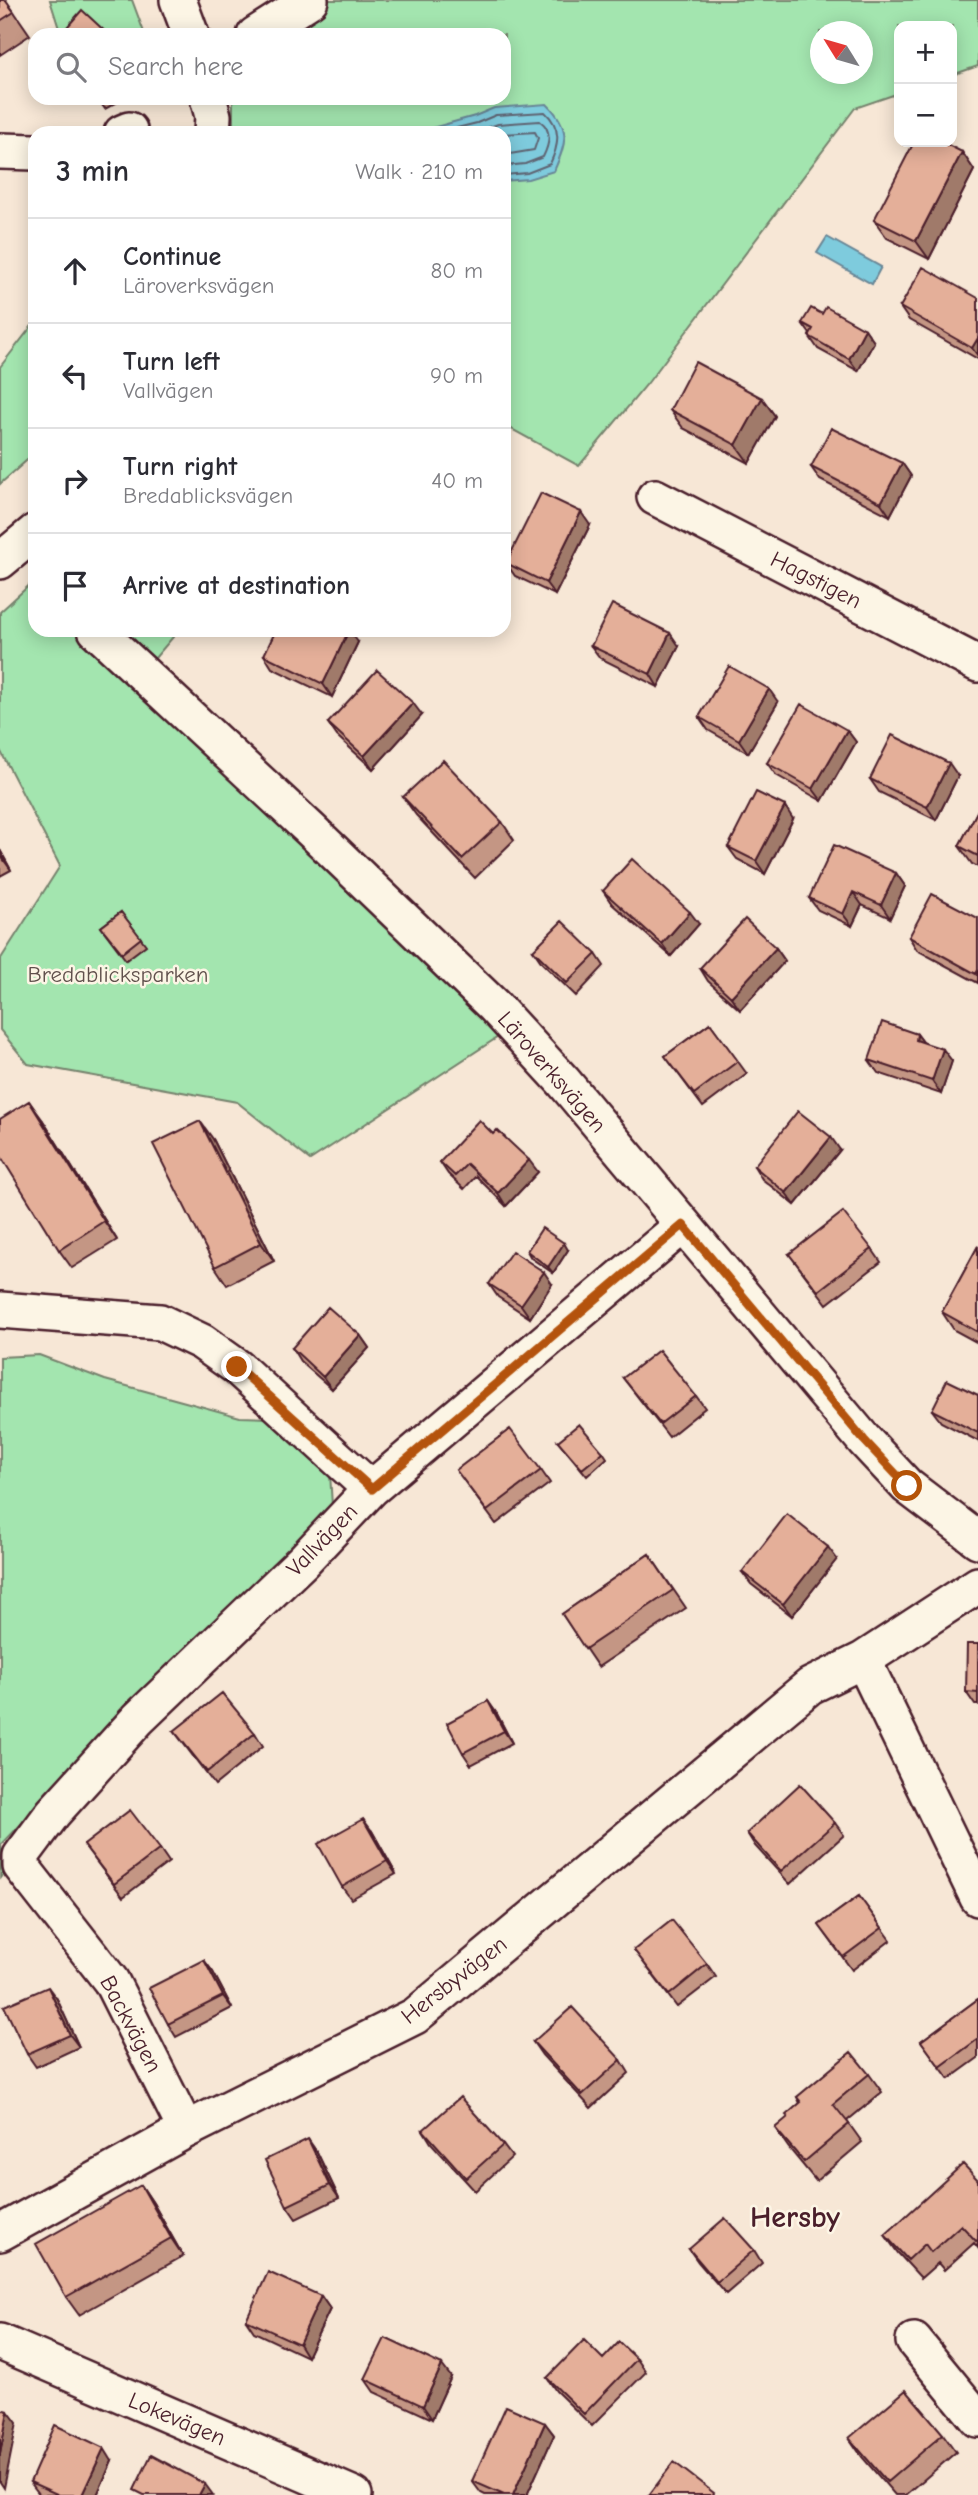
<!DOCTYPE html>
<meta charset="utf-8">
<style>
body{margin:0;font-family:"Comic Neue",sans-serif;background:#f7f7f7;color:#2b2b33}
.controls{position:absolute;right:21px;top:21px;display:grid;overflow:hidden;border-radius:14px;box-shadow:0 4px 18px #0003}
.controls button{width:63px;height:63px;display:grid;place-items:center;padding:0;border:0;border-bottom:2px solid #e1e1e2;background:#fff;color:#2b2b33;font:35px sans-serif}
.compass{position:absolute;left:810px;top:21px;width:63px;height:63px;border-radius:50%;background:#fff;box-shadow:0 4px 18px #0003;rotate:307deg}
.stop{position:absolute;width:21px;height:21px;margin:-16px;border:5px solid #b45309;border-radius:50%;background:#fff}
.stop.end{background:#b45309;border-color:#fff;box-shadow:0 2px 7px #0008}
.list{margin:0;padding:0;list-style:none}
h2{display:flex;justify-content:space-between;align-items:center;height:91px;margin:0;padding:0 28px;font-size:30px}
h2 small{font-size:23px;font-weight:400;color:#7c7c81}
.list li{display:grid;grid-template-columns:46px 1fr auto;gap:21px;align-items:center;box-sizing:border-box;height:105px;padding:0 28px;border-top:2px solid #e1e1e2}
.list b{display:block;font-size:26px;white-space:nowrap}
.list p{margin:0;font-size:23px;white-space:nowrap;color:#7c7c81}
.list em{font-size:23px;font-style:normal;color:#7c7c81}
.icon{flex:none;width:38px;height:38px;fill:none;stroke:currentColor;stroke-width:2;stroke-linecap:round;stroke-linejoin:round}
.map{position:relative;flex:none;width:978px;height:2495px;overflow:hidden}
.search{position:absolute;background:#fff;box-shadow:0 4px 18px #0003;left:28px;top:28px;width:483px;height:77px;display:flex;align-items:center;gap:18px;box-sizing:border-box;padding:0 24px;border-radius:21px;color:#7c7c81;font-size:26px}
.panel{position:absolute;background:#fff;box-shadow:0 4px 18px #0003;left:28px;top:126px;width:483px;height:511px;border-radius:21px}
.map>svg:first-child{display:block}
</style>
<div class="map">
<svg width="978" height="2495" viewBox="0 0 978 2495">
<rect width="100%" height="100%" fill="#f7e7d6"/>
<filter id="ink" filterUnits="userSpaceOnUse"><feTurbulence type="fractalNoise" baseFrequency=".0143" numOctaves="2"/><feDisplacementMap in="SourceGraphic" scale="14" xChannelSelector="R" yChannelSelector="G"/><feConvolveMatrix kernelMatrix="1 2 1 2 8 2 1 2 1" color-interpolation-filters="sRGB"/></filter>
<g filter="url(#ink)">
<path fill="#a3e5af" stroke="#76826d" stroke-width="2" fill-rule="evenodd" d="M50 0H132L145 35H61Z
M329 0H978V66L952 75V26H899V93L855 108 647 384 579 466 504 425V133H233V98H504V35H285ZM820 32H862V74H820Z
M35 322V453L0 484V367Z
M35 580V630H179L143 672 369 901 498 1037 310 1160 237 1102 28 1064 0 1030V960L60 866 0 750V612Z
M39 1355 105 1380 240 1417 271 1418 330 1473 332 1506 164 1674 1 1845 4 1873 0 1878V1357Z"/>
<path fill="#7ecbdd" stroke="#698696" stroke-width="2" d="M547 104C571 128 567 142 554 171L528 179 504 181V133H425V130L475 116 494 108Z
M827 237 881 267 872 284 817 253Z"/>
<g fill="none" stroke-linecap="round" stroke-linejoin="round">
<path stroke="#5f6472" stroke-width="2" d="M437 133 477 123 496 115 545 112C562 128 559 145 550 164L527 173 504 175
M473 133 498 124 540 121C553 130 549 145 543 157L525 164 504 166
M504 134 535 132 538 138 534 150 504 155"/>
<g stroke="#4a1f2b" stroke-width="40">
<path id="minor" d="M178 0 191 35
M255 35 310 0
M208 98 213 116 212 133
M122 133 129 130
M0 151 35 152
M655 497 978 664
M0 561 35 532
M96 630 311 830 494 1006 563 1081 864 1440 907 1486 978 1540
M0 1310 160 1322 202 1342 237 1367 371 1489
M863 1660 978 1898
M186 2130 111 1981 21 1866V1856L53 1813 138 1719 303 1561 371 1489 683 1225
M0 2233 186 2130 415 2016 810 1686 863 1660 978 1585
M914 2341 978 2419
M0 2342 354 2495"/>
</g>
<use href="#minor" stroke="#fcf5e5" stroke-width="35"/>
</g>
<path fill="#c49684" stroke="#4a1f2b" stroke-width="2" d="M0 0H6L30 35 0 55Z
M97 98H125L105 109Z
M962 152 974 170 929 259 887 238 874 220Z
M978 298V359L909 320 900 307Z
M822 314 865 329 874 342 858 371 818 349 809 336 810 334 802 323Z
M762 398 775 416 749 463 683 428 670 410Z
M902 463 911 476 890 516 820 480 811 467Z
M590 525 555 595 515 576 506 563Z
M358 642 332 697 272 668 264 655Z
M591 646H679L658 687 600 658Z
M778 702 748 753 708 730 699 717Z
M422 715 373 769 337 736 328 723Z
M847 730 856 742 822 801 776 775 767 763Z
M958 776 936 820 879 792 870 779Z
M403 797 502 822 514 840 475 878 416 815Z
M978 810V867L972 864 959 846Z
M793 819 765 874 737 859 728 847Z
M0 850 11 870 0 876Z
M896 873 905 886 890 918 862 905 852 926 818 910 809 898Z
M603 891 699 924 671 956 612 904Z
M121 912 146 945 126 960 101 927Z
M978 918V983L917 950 909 937Z
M776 948 785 961 740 1010 708 981 700 968Z
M533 950 596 954 604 966 576 996 542 963Z
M710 1023 747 1074 703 1107 665 1056Z
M917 1034 923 1042 952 1061 941 1094 878 1073 869 1060Z
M42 1119 117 1240 72 1268 59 1250Z
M493 1134 538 1172 506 1206 476 1176 464 1189 448 1174 440 1162Z
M213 1139 274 1261 227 1285 215 1267Z
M840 1150 795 1205 762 1179 754 1166Z
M978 1246V1343L954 1330 942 1312Z
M872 1249 881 1262 827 1304 789 1254Z
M568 1250 553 1273 531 1258 527 1251Z
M489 1284H552L530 1318 498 1297Z
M360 1335 369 1348 332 1389 300 1361 292 1348Z
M623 1378 696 1396 705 1408 669 1437Z
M978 1395V1441L941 1422 932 1410Z
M558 1441 603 1452 607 1458 587 1476Z
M541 1470 550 1483 496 1524 465 1482Z
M649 1554 686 1608 598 1667 562 1614Z
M837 1559 792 1616 751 1584 742 1572Z
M978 1644V1705H975L966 1692Z
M488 1701 497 1714 512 1743 471 1765 463 1753Z
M174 1731 255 1733 263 1746 215 1785Z
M835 1823 844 1835 790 1884 755 1846 747 1833Z
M372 1831 396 1874 351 1899 342 1887Z
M84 1845 160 1849 169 1862 123 1897Z
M859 1896 891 1940 852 1970 819 1925Z
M634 1950 707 1964 716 1977 677 2007Z
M204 1960 213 1972 232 2008 176 2037 168 2024Z
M57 1999 79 2047 36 2067 27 2054Z
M978 1999V2058L949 2079 921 2041Z
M533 2042 621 2060 629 2073 591 2108 542 2055Z
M869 2074 882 2092 847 2121 862 2142 816 2181 788 2147 775 2128 788 2118 800 2103 797 2097Z
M423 2130 503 2145 512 2157 475 2191 431 2143Z
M317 2152 339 2198 296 2219 287 2206Z
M978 2180V2248L974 2243 944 2270 938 2263 921 2278 898 2253 885 2235Z
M141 2185 153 2203 183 2256 79 2315 66 2297Z
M689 2249 754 2250 762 2263 726 2294 698 2262Z
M321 2296 330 2309 307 2357 254 2332 246 2320Z
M637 2359 646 2372 592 2426 556 2391 547 2378Z
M451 2377 432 2419 374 2392 365 2379Z
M545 2423 554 2435 527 2495H485L481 2493 472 2481Z
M943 2434 956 2452 906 2495H895L862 2457 849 2438Z
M112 2461 97 2495H40L30 2482Z"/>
<path fill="#a07a6b" stroke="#4a1f2b" stroke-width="2" d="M962 152 974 170 929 259 916 241Z
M865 329 874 342 858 371 849 359Z
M978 338V356L972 348Z
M762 398 775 416 749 463 736 445Z
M902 463 911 476 890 516 881 503Z
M581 512 590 525 555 595 546 583Z
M349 630 358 642 332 697 323 684Z
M670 633 679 646 658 687 650 674Z
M769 689 778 702 748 753 739 740Z
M413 703 422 715 373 769 364 756Z
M847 730 856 742 822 801 813 789Z
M949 763 958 776 936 820 927 807Z
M785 806 793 819 765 874 756 861Z
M0 850 11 870 0 855Z
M896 873 905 886 890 918 881 905Z
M853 892 862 905 852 926 843 914Z
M690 912 699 924 671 956 662 944Z
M776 948 785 961 740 1010 731 997Z
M917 1034 926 1046 916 1040Z
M943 1049 952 1061 941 1094 932 1081Z
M29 1101 42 1119 117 1240 104 1221Z
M200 1121 213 1139 274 1261 261 1243Z
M831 1137 840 1150 795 1205 786 1193Z
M529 1160 538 1172 506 1206 498 1193Z
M564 1243 568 1250 553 1273 548 1267Z
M544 1272 552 1284 530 1318 521 1305Z
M360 1335 369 1348 332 1389 323 1377Z
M828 1547 837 1559 792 1616 783 1604Z
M488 1701 497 1714 512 1743 504 1731Z
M363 1819 372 1831 396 1874 387 1861Z
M204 1960 213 1972 232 2008 223 1996Z
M48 1987 57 1999 79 2047 70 2035Z
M308 2139 317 2152 339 2198 330 2185Z
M141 2185 153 2203 183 2256 171 2238Z
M321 2296 330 2309 307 2357 299 2344Z
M442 2365 451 2377 432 2419 423 2406Z
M8 2411 17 2423 4 2488 0 2482V2454Z
M545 2423 554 2435 527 2495H513Z
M104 2448 112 2461 97 2495H82Z
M205 2484 213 2495H199Z"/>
<path fill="#e4af99" stroke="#4a1f2b" stroke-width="2" d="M0 0H5L14 12 0 21Z
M82 10 109 35H63L61 34Z
M914 142H942L962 152 916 241 874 220Z
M923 267 978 298V338L972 348 900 307Z
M826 307 865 329 849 359 809 336 813 329 802 323 811 308 822 314Z
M695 362 762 398 736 445 670 410Z
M831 428 902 463 881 503 811 467Z
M541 493 581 512 546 583 506 563Z
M612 604 670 633 650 674 591 646Z
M276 630H349L323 684 264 655Z
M729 666 769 689 739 740 699 717Z
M377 670 413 703 364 756 328 723Z
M801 704 847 730 813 789 767 763Z
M892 735 949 763 927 807 870 779Z
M443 760 502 822 462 859 403 797Z
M756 792 785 806 756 861 728 847Z
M978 810V856L959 846Z
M834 845 896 873 881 905 853 892 843 914 809 898Z
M632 859 690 912 662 944 603 891Z
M932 894 978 918V970L976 974 909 937Z
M121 912 141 938 122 953 101 927Z
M745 919 776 948 731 997 700 968Z
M562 921 596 954 567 983 533 950Z
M882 1022 917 1034 916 1040 943 1049 932 1081 869 1060Z
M710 1023 738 1061 694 1094 665 1056Z
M29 1101 104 1221 59 1250 0 1155V1119Z
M798 1111 831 1137 786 1193 754 1166Z
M479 1120 493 1134 497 1130 529 1160 498 1193 467 1164 455 1176 440 1162Z
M200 1121 261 1243 215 1267 153 1144Z
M843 1212 872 1249 818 1291 789 1254Z
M542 1228 564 1243 548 1267 527 1251Z
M978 1246V1332L942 1312Z
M512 1251 544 1272 521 1305 489 1284Z
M328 1307 360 1335 323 1377 292 1348Z
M659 1350 696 1396 660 1424 623 1378Z
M947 1380 978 1395V1433L932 1410Z
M579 1424 603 1452 582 1469 558 1441Z
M510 1429 541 1470 487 1511 456 1470Z
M787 1514 828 1547 783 1604 742 1572Z
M649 1554 673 1590 585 1649 562 1614Z
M967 1644H978V1693L966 1692Z
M222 1693 255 1733 207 1772 174 1731Z
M488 1701 504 1731 463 1753 447 1723Z
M800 1784 835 1823 781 1871 747 1833Z
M130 1810 160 1849 114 1884 84 1845Z
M363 1819 387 1861 342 1887 318 1844Z
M859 1896 882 1928 843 1957 819 1925Z
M672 1920 707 1964 669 1995 634 1950Z
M204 1960 223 1996 168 2024 149 1988Z
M48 1987 70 2035 27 2054 4 2006Z
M978 1999V2039L940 2067 921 2041Z
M572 2007 621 2060 582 2095 533 2042Z
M851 2052 869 2074 833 2104 849 2124 804 2162 775 2128 788 2117 786 2115 801 2102 797 2097Z
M460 2097 503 2145 466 2178 423 2130Z
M308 2139 330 2185 287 2206 265 2160Z
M963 2164 978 2180V2240L976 2241 961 2225 931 2252 925 2244 908 2260 885 2235Z
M141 2185 171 2238 66 2297 36 2244Z
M725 2218 754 2250 717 2282 689 2249Z
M268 2272 321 2296 299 2344 246 2320Z
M385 2338 442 2365 423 2406 365 2379Z
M584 2340 603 2359 619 2342 637 2359 584 2414 547 2378Z
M906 2390 943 2434 887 2482 849 2438Z
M506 2406 545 2423 513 2495H504L472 2481Z
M0 2409 8 2411 0 2454Z
M55 2425 104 2448 82 2495H59L30 2482Z
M151 2455 205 2484 199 2495H144L134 2490Z
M674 2462 714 2493 713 2495H649Z"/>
</g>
<g fill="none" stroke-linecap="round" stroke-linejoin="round" filter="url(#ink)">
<path stroke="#b45309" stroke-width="9" d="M237 1367 372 1489 683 1225 864 1440 907 1486"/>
</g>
<g text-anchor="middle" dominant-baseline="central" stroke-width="5" stroke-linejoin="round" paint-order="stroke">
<g font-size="23" fill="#4a1f2b" stroke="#fcf5e5">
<text transform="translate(816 580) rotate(27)">Hagstigen</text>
<text transform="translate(552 1072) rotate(49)">Läroverksvägen</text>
<text transform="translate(322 1540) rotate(-46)">Vallvägen</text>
<text transform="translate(454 1980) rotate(-38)">Hersbyvägen</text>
<text transform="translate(131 2024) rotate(62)">Backvägen</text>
<text transform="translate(177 2419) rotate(23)">Lokevägen</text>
</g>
<g font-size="23" fill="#60504c" stroke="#fcf5e5">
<text x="118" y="974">Bredablicksparken</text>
</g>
<g font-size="30" font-weight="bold" fill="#4a1f2b" stroke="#fcf5e5">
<text x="795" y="2217">Hersby</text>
</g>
</g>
</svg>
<div class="controls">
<button>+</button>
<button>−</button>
</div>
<svg class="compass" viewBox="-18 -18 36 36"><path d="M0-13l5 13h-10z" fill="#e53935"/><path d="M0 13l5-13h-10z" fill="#7c7c81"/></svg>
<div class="stop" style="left:907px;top:1486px"></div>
<div class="stop end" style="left:237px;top:1367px"></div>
<div class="search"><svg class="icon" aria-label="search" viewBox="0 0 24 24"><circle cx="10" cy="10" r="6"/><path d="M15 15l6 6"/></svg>Search here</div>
<section class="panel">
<h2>3 min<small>Walk · 210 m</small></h2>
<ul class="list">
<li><svg class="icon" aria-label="ahead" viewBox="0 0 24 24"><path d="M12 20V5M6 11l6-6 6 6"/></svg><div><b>Continue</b><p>Läroverksvägen</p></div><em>80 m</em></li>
<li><svg class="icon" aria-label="left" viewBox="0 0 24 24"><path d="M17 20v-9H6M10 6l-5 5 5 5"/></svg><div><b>Turn left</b><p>Vallvägen</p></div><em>90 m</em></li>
<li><svg class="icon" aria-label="right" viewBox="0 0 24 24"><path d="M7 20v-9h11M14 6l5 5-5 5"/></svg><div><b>Turn right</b><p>Bredablicksvägen</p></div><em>40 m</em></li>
<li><svg class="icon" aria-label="arrive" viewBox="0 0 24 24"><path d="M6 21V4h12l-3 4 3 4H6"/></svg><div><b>Arrive at destination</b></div></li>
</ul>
</section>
</div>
